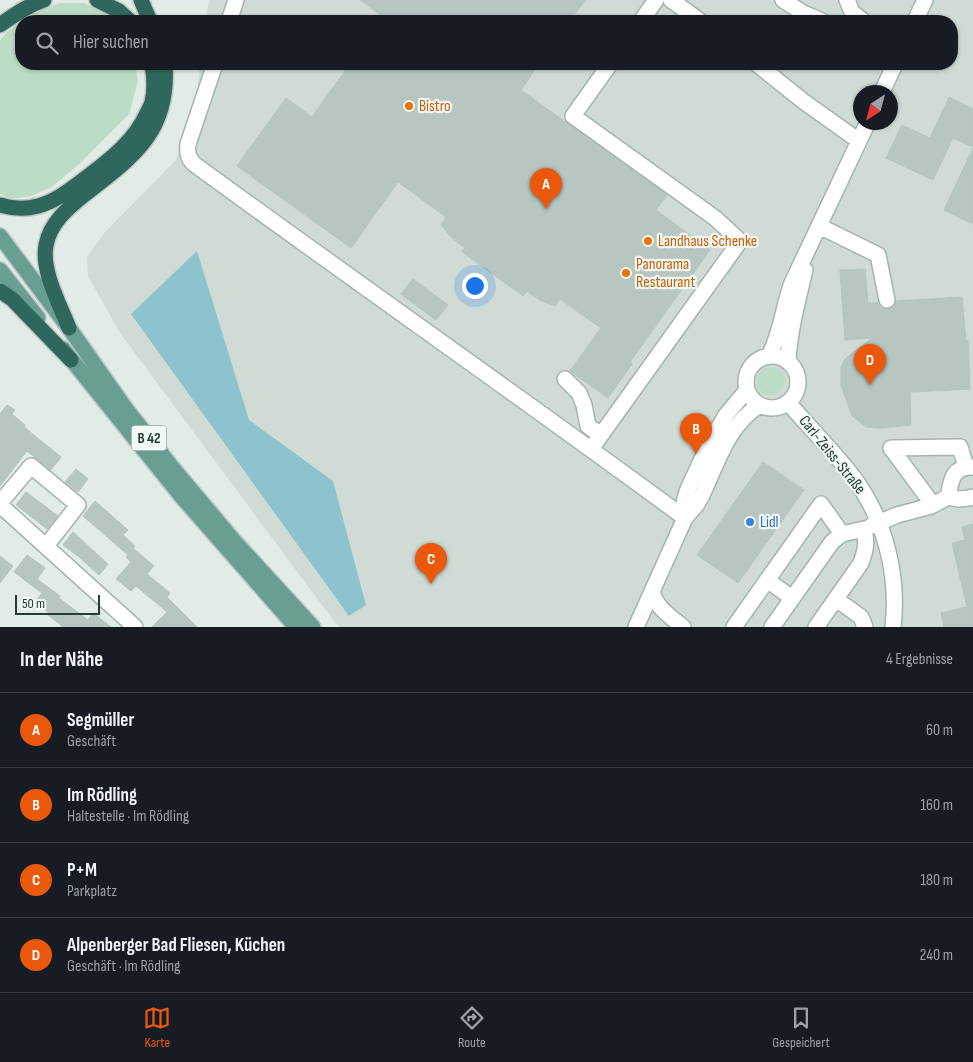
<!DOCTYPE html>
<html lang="de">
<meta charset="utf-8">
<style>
body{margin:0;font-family:"Sofia Sans Condensed",sans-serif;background:#242831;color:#f1f3f6}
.compass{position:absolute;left:853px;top:85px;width:45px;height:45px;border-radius:50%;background:#171b24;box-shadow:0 1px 4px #0004;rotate:216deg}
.scale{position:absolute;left:15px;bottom:12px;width:85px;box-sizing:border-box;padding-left:5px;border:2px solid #233c35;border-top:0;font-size:14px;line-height:18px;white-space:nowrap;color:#233c35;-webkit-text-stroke:4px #f2f8f5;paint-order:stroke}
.you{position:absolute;left:474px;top:285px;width:18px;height:18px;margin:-12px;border:4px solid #fff;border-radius:50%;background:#1a73e8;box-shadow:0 0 0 8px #1a73e833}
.badge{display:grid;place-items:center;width:32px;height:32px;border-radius:50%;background:#ea580c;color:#fff;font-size:16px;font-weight:700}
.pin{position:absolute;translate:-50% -41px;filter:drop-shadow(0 1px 2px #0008)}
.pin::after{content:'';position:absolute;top:26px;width:18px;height:15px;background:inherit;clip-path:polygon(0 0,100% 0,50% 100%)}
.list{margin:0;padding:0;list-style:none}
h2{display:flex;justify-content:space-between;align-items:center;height:65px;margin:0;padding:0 20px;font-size:21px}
h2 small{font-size:16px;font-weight:400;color:#9ea1a6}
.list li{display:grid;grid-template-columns:32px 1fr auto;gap:15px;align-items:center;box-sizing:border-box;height:75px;padding:0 20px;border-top:1px solid #363941}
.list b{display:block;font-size:19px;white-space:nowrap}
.list p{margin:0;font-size:16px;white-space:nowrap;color:#9ea1a6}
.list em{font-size:16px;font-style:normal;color:#9ea1a6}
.icon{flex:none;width:28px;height:28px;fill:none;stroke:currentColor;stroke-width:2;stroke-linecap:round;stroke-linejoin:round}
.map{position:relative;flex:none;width:973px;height:627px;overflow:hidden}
.search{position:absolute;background:#171b24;box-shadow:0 1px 4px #0004;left:15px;right:15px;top:15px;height:55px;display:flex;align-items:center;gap:12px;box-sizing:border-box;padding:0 18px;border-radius:20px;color:#9ea1a6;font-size:19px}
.sheet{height:365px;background:#171b24}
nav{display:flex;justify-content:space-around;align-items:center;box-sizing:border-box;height:70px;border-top:1px solid #363941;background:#171b24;font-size:14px;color:#9ea1a6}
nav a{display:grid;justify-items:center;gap:2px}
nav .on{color:#ea580c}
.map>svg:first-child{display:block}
</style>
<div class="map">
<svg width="973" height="627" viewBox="0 0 973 627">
<rect width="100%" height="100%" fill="#e2ece7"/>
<path fill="#d0dbd6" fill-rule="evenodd" d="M209 0H973V627H341L336 624 120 333 88 276 87 257 105 232 176 160 198 88 200 64H952V21H205ZM860 92H890V122H860Z"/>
<path fill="#bcdcc5" d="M59 3H84L107 15 114 21H23L32 14Z
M21 22V64H135L138 81 129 114 77 166 52 187 31 196 11 199 0 194V40L7 32Z
M757 381a14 14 0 1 1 28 0a14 14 0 1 1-28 0Z"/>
<path fill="#8cc3ce" d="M197 251 249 420 333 481 366 605 349 616 131 314Z"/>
<path fill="#b7c6c0" stroke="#b5c5be" d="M360 0H585L570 21H380L383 17Z
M350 64H539L521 90 667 195 656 210 710 250 630 362 632 364 608 398 570 371 601 328 560 299 555 306 540 300 527 291 523 296 462 252 465 248 452 238 441 225 446 217 398 182 351 248 237 166 286 98 312 117Z
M949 97 973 109V147L953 138 933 180 886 158 902 125 930 138Z
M973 148V224L944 210Z
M865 269 868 303H878L880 307 884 309H889L893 307 896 301 962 297 966 341 968 340 970 389 910 392 911 425 881 428 866 427 852 416 841 385V368L845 359 872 338 845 340 840 270Z
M413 279 448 305 436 320 401 294Z
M7 405 15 410 12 414 25 425 24 427 61 457 51 470 27 451 0 486V414Z
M763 462 804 490 738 583 697 555Z
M76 469 88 479 78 492 65 482Z
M26 492 58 516 47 529 16 505Z
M95 501 128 530 123 535 135 546 133 548 154 566 147 574 170 593 167 597 197 627H152L167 612 136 586 131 591 116 579 131 562 126 557 128 555 83 516Z
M973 524V627H944L941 613 967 607 952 543 965 540 962 527Z
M73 532 108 564 99 575 79 557 63 545Z
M27 555 45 568 37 579 60 596 59 598 88 620 93 613 111 627H63L47 614 48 612 35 602 42 593 14 572Z
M0 556 13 566 0 583Z"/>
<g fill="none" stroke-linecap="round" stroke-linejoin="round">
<g stroke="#a5b4ae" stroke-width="18">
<path id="minor" d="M671 0 700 21
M783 0 803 13 822 21
M847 0 852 12 863 21
M229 21 236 0
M641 21 656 0
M915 21 925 0
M215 64 188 144C187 153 188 158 194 164 357 283 522 398 685 518
M757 64 803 101 859 141
M882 92 895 64
M819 226 878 255 887 300
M769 356C781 334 783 307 792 283L868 122
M746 382a26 26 0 1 1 52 0a26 26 0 1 1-52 0Z
M788 362C789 333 798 299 805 270
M565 379 579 393 584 405 588 426 601 435
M788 402C809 428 834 451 854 478 885 520 899 575 893 627
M591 449 740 241 715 218 573 116 610 64
M948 497C951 481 952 466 973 467
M0 503 31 466 78 505 46 546
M0 505 135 627
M931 506 928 498 891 448 960 447 966 467
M685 518 684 508 685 498 688 489 709 444 726 415 747 390
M871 526 897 515 931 506 948 497 959 499 969 498 973 497
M767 580 792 598
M652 591C656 608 670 616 683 627
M836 599 861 617 865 627
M636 627 685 518 697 504 702 495C717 464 728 424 760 405
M734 627 821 504 842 534
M772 627 832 542 842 534 864 529C867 543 866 549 861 563L816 627"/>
</g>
<g stroke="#c1c8c6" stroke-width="18">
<path id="major" d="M0 236 69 328 126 409 171 466 235 542 313 627
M0 270 38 318
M63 349 182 497 296 627"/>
</g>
<g stroke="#c1c8c6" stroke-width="18">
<path id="highway" d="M97 0 119 11 130 21
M141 0 150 21
M0 25C14 15 27 6 44 0
M0 205C13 209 24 210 38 206 57 201 72 188 87 177 111 159 135 140 147 113 149 109 151 106 152 102 155 90 154 76 152 64
M0 291 12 299 71 360
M69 328C60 305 41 271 46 245 50 223 68 208 84 195 133 157 170 132 165 64"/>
</g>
<use href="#minor" stroke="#fff" stroke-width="15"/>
<use href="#major" stroke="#699f92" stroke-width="15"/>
<use href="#highway" stroke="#30675c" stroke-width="15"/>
</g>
<g fill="#e8710a" stroke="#f2f8f5" stroke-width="2">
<circle cx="409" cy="106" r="5"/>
<circle cx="648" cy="241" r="5"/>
<circle cx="626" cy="273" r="5"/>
</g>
<circle fill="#3f7fe0" stroke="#f2f8f5" stroke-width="2" cx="750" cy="522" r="5"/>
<g text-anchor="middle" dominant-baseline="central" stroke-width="4.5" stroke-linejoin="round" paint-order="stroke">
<rect fill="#f2f8f5" stroke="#61746f" stroke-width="1" x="131.5" y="425.5" width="35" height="25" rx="4"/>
<g font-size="15" font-weight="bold" fill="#233c35">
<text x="149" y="438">B 42</text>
</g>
<g font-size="16" fill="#c56008" stroke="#f2f8f5" text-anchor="start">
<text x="419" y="106">Bistro</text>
<text x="658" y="241">Landhaus Schenke</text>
<text x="636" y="264">Panorama<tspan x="636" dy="18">Restaurant</tspan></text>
</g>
<g font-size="16" fill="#233c35" stroke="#f2f8f5">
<text transform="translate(832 455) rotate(51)">Carl-Zeiss-Straße</text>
</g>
<g font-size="16" fill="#366cbe" stroke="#f2f8f5" text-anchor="start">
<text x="760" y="522">Lidl</text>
</g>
</g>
</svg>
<svg class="compass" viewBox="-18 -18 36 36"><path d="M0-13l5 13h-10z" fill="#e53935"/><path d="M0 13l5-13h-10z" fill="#9ea1a6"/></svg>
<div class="scale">50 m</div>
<div class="you"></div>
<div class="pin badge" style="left:546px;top:209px">A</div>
<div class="pin badge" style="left:696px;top:454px">B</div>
<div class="pin badge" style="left:431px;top:584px">C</div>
<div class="pin badge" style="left:870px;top:385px">D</div>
<div class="search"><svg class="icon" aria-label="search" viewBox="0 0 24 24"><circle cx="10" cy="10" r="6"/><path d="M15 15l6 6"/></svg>Hier suchen</div>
</div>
<section class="sheet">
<h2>In der Nähe<small>4 Ergebnisse</small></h2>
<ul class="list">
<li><span class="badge">A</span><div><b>Segmüller</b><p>Geschäft</p></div><em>60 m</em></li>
<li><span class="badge">B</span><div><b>Im Rödling</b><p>Haltestelle · Im Rödling</p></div><em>160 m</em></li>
<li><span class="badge">C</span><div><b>P+M</b><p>Parkplatz</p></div><em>180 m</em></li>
<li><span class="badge">D</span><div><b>Alpenberger Bad Fliesen, Küchen</b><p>Geschäft · Im Rödling</p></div><em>240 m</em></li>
</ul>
</section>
<nav>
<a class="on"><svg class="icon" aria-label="map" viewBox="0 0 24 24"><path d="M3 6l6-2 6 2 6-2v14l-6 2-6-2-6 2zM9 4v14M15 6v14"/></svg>Karte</a>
<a><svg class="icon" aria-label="directions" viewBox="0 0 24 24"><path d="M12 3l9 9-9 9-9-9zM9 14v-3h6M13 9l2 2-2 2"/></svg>Route</a>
<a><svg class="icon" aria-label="saved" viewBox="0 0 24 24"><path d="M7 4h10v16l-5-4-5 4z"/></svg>Gespeichert</a>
</nav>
